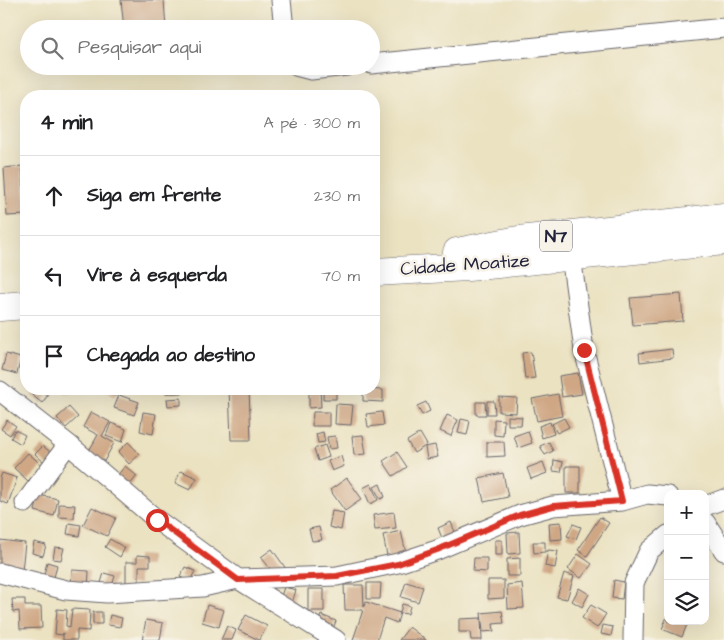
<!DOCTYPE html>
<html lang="pt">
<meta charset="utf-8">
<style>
body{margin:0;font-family:"Architects Daughter",sans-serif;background:#f2f2f2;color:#202124}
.controls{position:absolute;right:15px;bottom:15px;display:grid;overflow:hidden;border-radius:10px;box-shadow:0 5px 20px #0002}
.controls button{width:45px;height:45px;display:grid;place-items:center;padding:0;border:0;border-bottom:1px solid #e0e0e0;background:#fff;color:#202124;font:25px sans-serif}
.stop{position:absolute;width:15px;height:15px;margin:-11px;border:4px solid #d93025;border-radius:50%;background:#fff}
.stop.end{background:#d93025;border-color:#fff;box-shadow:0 1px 5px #0008}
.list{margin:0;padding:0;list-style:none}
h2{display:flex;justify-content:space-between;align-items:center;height:65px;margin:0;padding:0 20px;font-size:21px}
h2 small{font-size:16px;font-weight:400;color:#757577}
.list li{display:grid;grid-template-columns:32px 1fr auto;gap:15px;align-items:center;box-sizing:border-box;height:80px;padding:0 20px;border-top:1px solid #e0e0e0}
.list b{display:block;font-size:19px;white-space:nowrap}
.list em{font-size:16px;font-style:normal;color:#757577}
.icon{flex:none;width:28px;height:28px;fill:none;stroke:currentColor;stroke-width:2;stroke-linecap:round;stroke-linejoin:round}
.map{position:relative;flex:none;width:724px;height:640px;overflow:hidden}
.search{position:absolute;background:#fff;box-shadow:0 5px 20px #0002;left:20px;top:20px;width:360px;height:55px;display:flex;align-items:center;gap:12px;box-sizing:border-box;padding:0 18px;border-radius:28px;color:#757577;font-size:19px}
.panel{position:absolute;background:#fff;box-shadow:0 5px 20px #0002;left:20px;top:90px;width:360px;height:305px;border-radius:20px}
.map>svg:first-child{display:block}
</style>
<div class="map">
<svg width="724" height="640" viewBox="0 0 724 640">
<rect width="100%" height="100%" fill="#f7f3e8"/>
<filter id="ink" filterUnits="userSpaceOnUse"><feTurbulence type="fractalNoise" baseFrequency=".02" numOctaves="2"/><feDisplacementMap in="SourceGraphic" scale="10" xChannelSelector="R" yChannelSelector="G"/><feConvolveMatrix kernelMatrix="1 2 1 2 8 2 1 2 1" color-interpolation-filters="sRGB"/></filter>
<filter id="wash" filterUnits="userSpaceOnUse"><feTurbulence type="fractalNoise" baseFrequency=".0096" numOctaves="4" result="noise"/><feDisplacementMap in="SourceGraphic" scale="20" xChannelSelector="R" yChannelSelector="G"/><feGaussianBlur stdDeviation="1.12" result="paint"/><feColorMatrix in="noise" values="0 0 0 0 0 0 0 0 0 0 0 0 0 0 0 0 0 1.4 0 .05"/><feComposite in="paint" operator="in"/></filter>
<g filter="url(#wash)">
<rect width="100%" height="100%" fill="#ebe2c1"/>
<g id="blocks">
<path fill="#cfa785" d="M121 0H164L166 29H124Z
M22 166 26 215 7 216 4 168Z
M681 294 683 321 633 325 630 298Z
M672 349 673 358 640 362 639 353Z
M531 352 535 378 525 379 522 353Z
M6 354 21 358 17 374 2 370Z
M578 373 582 394 562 397 559 376Z
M37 389 48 395 42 403 32 395Z
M63 389H81V392L64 393Z
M105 389H119L115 396Z
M165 389H182V393H165Z
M229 389H249L251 440H231Z
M309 389H320L321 407 309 408Z
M323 389H336V399H323Z
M363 389 383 390V402L363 401Z
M558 394 562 416 537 421 532 399Z
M119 395 139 402 134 415 114 408Z
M499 397 517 398 516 413 499 412Z
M181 398V405L168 406 167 399Z
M487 401H494L495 414H487Z
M426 402 430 411 422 415 417 406Z
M476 402H485L486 415H476Z
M336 404 353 405 351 425 335 424Z
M69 407 78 417 66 428 57 418Z
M91 412 110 422 102 436 114 443 102 465 86 456 98 435 83 427Z
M143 412 156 414 153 434 140 431Z
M313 412H329V426H312Z
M382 412 384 425 368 427 366 414Z
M447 415 458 420 451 436 440 431Z
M508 416 522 417 521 425H508Z
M564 418 569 427 557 433 552 424Z
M461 419 470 421 467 435 458 433Z
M494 419 504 420 503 436 494 435Z
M7 420 16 426 10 435 1 429Z
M550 422 554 434 542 438 539 426Z
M111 423 126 429 122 442 106 436Z
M15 430 25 435 21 444 11 438Z
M528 431 532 443 518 448 514 436Z
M323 432 325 442 318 443 316 434Z
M420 433 427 445 414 453 407 441Z
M363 435 366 454 354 455 352 436Z
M335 436 337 448 329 449 327 437Z
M128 442 140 454 129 464 118 452Z
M487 442H504L505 456 487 457Z
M549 442 553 451 545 455 540 446Z
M325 445 329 457 318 461 314 449Z
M435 445 438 457 427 459 425 447Z
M43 446 55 456 47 465 35 454Z
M397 452 407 467 393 476 383 461Z
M28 453 43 466 28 481 14 468Z
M341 456 344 466 332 471 328 461Z
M554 460 563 462 561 472 553 471Z
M543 462 547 473 531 479 527 468Z
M125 466 137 476 128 487 116 477Z
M566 466H580V493H566Z
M181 471 197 478 190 490 175 483Z
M2 473 17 478 8 504 0 501V479Z
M503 473 508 497 484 502 479 478Z
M347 478 362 499 345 511 330 490Z
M371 484 378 500 370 504 363 488Z
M380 484 385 497 380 499 374 487Z
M39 495 58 499 54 516 35 511Z
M59 504 75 505 74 518 59 517Z
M92 507 116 518 107 536 83 525Z
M332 511 344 513 341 530 329 527Z
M394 512 396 528 375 530 373 515Z
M600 517 609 523 587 556 578 550Z
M451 522 457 537 444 543 438 528Z
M561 522 562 539 550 540 549 523Z
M69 523 81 525 79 536 67 534Z
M573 524 581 527 576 539 567 536Z
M319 527 322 540 312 541 309 529Z
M401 531 408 562 389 566 383 535Z
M519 532 520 553 508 554 507 533Z
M110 539 125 548 120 557 105 547Z
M0 540 25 543 22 571 0 568Z
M495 540H502V555H495Z
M34 542 46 545 43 556 32 553Z
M533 542H545V552L534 553Z
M55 547 64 548 61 560 53 559Z
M272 549 289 573 279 580 261 557Z
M548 550 558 551 555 568 545 566Z
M578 554 592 564 581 578 568 569Z
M137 555 150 556V566H139V584H126V562H137Z
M474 558H487V572L473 571Z
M520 558V576H507V559Z
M47 562 57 565 53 582 43 579Z
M185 567 195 571 190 581 180 577Z
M72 570 89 571 88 589 71 588Z
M104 573 115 576 111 589 100 586Z
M564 573 574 576 567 599 557 597Z
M488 580H504V598L488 599Z
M614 580 624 582 622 599 612 598Z
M406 582 423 587 418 602 401 597Z
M367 583H381L380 599H367Z
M522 583 524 608 508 609 507 585Z
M344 585H363L364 607 366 602 400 613 397 623 384 618 377 640H353L363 610H345Z
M284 587 296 590 290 610 278 606Z
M579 588 589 594 582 607 572 601Z
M308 589H324V611H308Z
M12 599H25V606H41L42 628 20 629 19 611 13 612Z
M402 604 410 606 408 614 400 613Z
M207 605 224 610 219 627 202 622Z
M591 605 606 614 597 628 582 618Z
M57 609 67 610 66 626 70 627 72 609 90 610 89 631 77 630V640H63V633V635L55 634Z
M502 611 504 623 493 624 494 631 483 632 481 613Z
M93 612H102V624H93Z
M668 614V621L688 622 682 637 662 629Z
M110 615 122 618 120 627 108 625Z
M246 615 267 626 259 640 238 630Z
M321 615 336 621 332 631 317 626Z
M481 618 482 640H471L470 632H459V619Z
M146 620 163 623 160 640H142Z
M603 625 613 627 611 636 601 634Z
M227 626 236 630 232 640H221Z
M409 627 426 640H399Z"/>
</g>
</g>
<g filter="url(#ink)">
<use href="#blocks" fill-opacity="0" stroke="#68656a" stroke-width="1"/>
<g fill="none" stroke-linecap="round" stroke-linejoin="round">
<g stroke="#68656a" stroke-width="21">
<path id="minor" d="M281 0 284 29
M371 64 724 28
M296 66 311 70 347 66
M571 256 584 350 622 501
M0 391 68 444 157 520 238 579 336 640
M25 503 68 444
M705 506 724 499
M705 522 724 551
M0 573 66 590 107 593 203 587 238 579 337 576 398 563 437 550 520 515 553 506 622 501 647 494 668 496
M633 640 634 583 649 551 668 535"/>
</g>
<g stroke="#68656a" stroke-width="29">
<path id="highway" d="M457 252 519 240 724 217
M374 272 468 267 724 241
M0 307 26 305"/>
</g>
<use href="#minor" stroke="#fff" stroke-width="19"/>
<use href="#highway" stroke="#fff" stroke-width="28"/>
</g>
</g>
<g fill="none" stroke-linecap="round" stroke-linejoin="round" filter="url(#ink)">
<path stroke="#d93025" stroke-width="6" d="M157 520 238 580 337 576 398 564 437 550 520 515 553 506 622 501 584 350"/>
</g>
<g text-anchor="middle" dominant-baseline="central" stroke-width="5" stroke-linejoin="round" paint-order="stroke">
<rect fill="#f7f3e8" stroke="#62616f" stroke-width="1" x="540" y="220.5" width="32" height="31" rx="4"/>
<g font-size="18" font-weight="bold" fill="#22223b">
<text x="556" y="236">N7</text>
</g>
<g font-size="19" fill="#22223b" stroke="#f7f3e8">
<text transform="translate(465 265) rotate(-4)">Cidade Moatize</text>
</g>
</g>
</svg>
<div class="controls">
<button>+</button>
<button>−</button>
<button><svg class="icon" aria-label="layers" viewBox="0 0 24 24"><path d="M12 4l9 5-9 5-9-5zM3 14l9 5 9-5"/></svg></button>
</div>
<div class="stop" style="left:157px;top:520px"></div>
<div class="stop end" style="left:584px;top:350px"></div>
<div class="search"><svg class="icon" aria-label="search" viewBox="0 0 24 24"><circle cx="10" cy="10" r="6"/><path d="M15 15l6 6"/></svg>Pesquisar aqui</div>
<section class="panel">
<h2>4 min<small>A pé · 300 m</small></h2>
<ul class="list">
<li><svg class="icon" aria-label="ahead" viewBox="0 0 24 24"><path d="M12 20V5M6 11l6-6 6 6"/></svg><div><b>Siga em frente</b></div><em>230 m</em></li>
<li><svg class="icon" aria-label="left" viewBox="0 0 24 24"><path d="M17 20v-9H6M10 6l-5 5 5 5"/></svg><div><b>Vire à esquerda</b></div><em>70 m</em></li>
<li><svg class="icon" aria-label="arrive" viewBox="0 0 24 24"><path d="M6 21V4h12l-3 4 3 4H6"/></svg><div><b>Chegada ao destino</b></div></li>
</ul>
</section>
</div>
